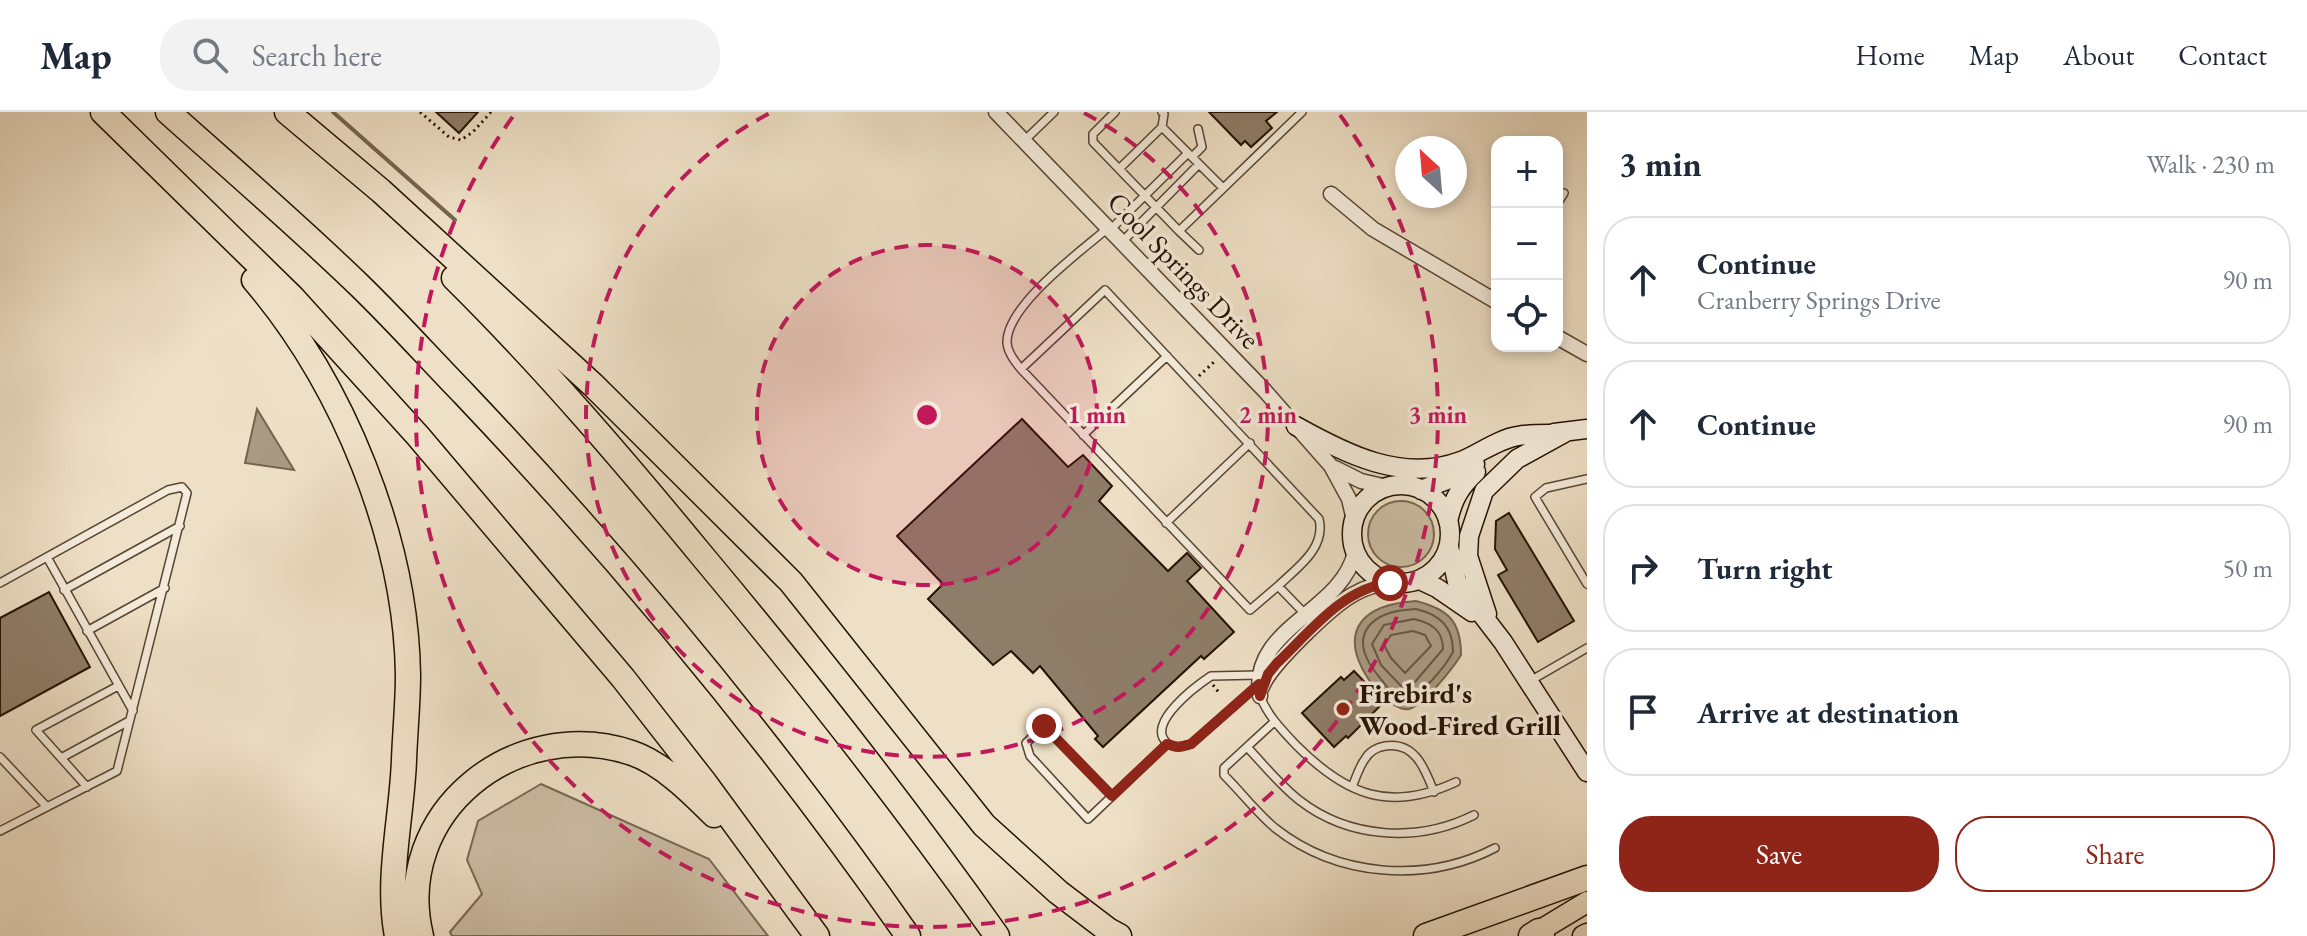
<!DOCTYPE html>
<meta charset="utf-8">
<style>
body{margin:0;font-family:"EB Garamond",serif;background:#f2f2f3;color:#1f2937}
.controls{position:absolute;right:24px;top:24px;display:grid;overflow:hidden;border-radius:16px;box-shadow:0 4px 12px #0003}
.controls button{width:72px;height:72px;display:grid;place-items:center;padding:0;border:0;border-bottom:2px solid #e0e1e3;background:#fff;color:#1f2937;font:40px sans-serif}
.compass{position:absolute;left:1395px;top:24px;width:72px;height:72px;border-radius:50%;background:#fff;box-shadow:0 4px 12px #0003;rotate:334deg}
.stop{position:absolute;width:24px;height:24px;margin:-18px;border:6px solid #8f2418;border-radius:50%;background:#fff}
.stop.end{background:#8f2418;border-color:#fff;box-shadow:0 2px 8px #0008}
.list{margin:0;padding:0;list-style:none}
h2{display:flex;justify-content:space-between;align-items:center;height:104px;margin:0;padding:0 32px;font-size:34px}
h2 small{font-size:26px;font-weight:400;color:#747a83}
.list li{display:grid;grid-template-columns:52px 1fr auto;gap:24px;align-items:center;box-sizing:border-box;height:128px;margin:0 16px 16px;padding:0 16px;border:2px solid #e0e1e3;border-radius:32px}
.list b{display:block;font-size:30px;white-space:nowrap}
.list p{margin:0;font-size:26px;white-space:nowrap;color:#747a83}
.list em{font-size:26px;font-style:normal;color:#747a83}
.actions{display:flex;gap:16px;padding:24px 32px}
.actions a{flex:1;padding:18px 0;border:2px solid #8f2418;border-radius:32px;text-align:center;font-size:28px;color:#8f2418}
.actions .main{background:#8f2418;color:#fff}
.icon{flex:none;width:44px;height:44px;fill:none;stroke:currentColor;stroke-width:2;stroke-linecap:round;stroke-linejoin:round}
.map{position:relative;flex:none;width:1587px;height:824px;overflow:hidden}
header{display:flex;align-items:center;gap:48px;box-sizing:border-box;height:112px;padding:0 40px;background:#fff;border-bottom:2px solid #e0e1e3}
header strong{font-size:38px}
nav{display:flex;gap:44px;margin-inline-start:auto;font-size:28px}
.search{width:560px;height:72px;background:#f2f2f3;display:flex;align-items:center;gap:20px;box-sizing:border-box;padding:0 28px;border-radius:32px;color:#747a83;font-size:30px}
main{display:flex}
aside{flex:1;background:#fff}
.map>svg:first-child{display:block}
</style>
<header>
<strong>Map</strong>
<div class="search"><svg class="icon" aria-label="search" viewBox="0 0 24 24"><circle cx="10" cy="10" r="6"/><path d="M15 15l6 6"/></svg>Search here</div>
<nav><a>Home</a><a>Map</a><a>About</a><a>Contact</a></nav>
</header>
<main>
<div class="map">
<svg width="1587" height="824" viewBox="0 0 1587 824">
<rect width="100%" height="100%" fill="#eee0c6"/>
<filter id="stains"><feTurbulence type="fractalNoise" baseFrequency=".0025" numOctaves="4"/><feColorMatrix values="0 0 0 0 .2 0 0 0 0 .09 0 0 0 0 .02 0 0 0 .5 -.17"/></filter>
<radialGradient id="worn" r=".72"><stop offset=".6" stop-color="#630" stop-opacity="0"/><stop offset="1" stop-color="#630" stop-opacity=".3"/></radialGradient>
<path fill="#ccbda5" stroke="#786754" stroke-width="2" d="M1368 422a33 33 0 1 1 66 0a33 33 0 1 1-66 0Z
M541 672 709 747 768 824H452L450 820 482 782 467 748 478 709Z"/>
<path fill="#aa9a83" stroke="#75634f" stroke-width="2" d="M257 297 294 358 245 351Z
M1416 489C1448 497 1461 509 1461 543 1453 556 1424 593 1409 597 1384 603 1297 497 1416 489Z"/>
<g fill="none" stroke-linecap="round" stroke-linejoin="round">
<path stroke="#685642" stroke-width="2" d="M1416 497C1440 503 1453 514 1453 540 1444 556 1422 584 1403 588 1393 583 1387 575 1380 566 1345 525 1368 499 1416 497Z
M1414 507C1431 511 1443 518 1443 537L1415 570 1404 577 1381 553 1372 532 1384 513Z
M1413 519 1425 523 1431 534 1405 561 1391 546 1384 533 1391 523Z"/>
<path stroke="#75634f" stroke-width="4" d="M333 0 455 108"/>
</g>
<path fill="#8e7d68" stroke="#251102" stroke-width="2" d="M436 0H478L459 21Z
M1209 0H1277L1266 9 1272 16 1251 35 1245 29 1241 33Z
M1022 307 1068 355 1083 343 1112 374 1099 389 1168 459 1187 441 1201 456 1187 469 1234 520 1204 547 1201 544 1103 635 1095 627 1098 624 1040 554 1033 561 1011 539 993 553 928 487 943 472 897 424Z
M1509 401 1574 509 1538 530 1498 463 1507 458 1495 437 1496 409Z
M49 480 90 555 0 604V506Z
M1354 559 1384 590 1348 626 1346 624 1334 635 1302 601 1341 565 1344 568Z"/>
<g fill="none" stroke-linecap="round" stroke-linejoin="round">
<g stroke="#574533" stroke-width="10">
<path id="lane" d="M1115 0 1093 22V30L1179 119 1302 0
M1162 0 1164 2 1162 15 1223 76
M1024 29 1054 0
M1192 45 1202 35 1198 17
M1119 57 1162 15
M1557 92 1564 81
M1108 116C1081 139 1007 193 1007 230 1007 240 1015 250 1021 257L1250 498 1278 474
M1110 118 1188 41
M1179 119 1199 138
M1122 130 1199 52
M1021 257 1105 178 1319 407C1326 436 1298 455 1278 474L1307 504
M1083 323 1167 244
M1587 367 1546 376 1535 385 1587 472
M1166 411 1250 331
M47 445 133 599
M0 471 168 378 182 375 187 381 117 659 0 719
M64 478 180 414
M87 519 165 476
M1530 569 1587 536
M1258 573 1191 632C1183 635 1174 637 1167 631 1145 612 1196 574 1211 564L1259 563
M1260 584C1268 604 1281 617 1296 633 1346 683 1389 701 1456 670
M1274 610 1224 656V663C1241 680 1257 701 1275 716 1337 765 1425 772 1495 736
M1247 635C1263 652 1280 673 1299 688 1349 727 1418 731 1474 703
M0 645 47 695
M61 646 129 609
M87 675 36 618 118 574
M1352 675C1356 666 1359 655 1365 647 1369 640 1377 635 1385 634 1415 629 1425 657 1434 680
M1112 684 1044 614 1026 631 1030 644 1088 707 1167 632"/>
</g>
<g stroke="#574533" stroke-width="17">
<path id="street" d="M996 0 1265 279 1331 354 1349 387 1354 408
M1331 82 1373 117 1497 190
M1557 225 1587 242
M1335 356 1361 369 1387 375
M1262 575C1270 553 1333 493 1354 482 1366 475 1377 472 1390 471
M1260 584C1249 515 1342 500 1355 440"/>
</g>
<g stroke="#251102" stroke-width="21">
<path id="secondary" d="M1296 314C1346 342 1402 371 1461 349 1479 342 1498 327 1518 324 1528 322 1539 322 1549 322
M1554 321 1587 317
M1352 422a49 49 0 1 1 98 0a49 49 0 1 1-98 0Z
M1421 378 1452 366 1475 352
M1448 409C1453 387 1460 375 1476 360
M1449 435 1457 470 1503 530 1587 660
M1420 468 1437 476 1472 500
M1487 502 1468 444 1469 424 1484 379 1517 347 1566 320"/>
</g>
<g stroke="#251102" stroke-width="23">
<path id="primary" d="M1539 819 1587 790
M1583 824 1587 822"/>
</g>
<g stroke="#251102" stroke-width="27">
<path id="highway" d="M103 0 293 186 418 324 623 566 705 671 817 824
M168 0C233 58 298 114 360 174 396 209 430 247 465 283 626 453 774 632 908 824
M287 0 381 79 593 273 791 470 984 713 1058 780 1108 818 1119 824
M454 166C543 254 625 350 704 446 807 569 905 694 997 824
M254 168C343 272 406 426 408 563 408 591 405 620 404 648 402 705 386 767 397 824
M421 824C391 700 516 602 632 641 662 651 692 681 714 703
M1426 824 1587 766
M1531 824 1539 819 1542 824"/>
</g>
<path stroke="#251102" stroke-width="3" stroke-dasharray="2 4" stroke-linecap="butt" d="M420 0 449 25 461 28 473 20 491 0
M1199 264 1214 250
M1213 573 1220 582"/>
<use href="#lane" stroke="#f4ebda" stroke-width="7"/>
<use href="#street" stroke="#f4ebda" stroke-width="14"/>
<use href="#secondary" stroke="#f4ebda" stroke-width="18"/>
<use href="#primary" stroke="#eee0c6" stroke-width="20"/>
<use href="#highway" stroke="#eee0c6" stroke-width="24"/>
</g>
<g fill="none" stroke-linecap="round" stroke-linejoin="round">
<path stroke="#8f2418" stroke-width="10" d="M1044 614 1112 684 1167 632 1178 635 1191 632 1259 572 1260 584 1268 562 1277 551C1310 520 1343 476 1390 471"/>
</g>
<circle cx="927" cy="303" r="170" fill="#c2185b" fill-opacity=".12"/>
<g fill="none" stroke="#c2185b" stroke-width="4" stroke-dasharray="14 10">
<circle cx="927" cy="303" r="170"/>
<path d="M1084 1A341 341 0 1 1 770 1"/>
<path d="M1340 3A511 511 0 1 1 514 3"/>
</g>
<circle fill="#8f2418" stroke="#f4ebda" stroke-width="3" cx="1343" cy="597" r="8"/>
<g text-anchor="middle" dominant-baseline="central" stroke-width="7" stroke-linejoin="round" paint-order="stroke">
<g font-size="28" fill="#251102" stroke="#f4ebda">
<text transform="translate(1184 158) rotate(46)">Cool Springs Drive</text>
</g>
<g font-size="28" font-weight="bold" fill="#251102" stroke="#f4ebda" text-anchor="start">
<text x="1359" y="581">Firebird's<tspan x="1359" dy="32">Wood-Fired Grill</tspan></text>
</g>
</g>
<circle cx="927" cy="303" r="12" fill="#c2185b" stroke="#f4ebda" stroke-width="4"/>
<g font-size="24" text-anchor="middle" font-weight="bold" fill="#c2185b" stroke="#f4ebda" stroke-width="7" stroke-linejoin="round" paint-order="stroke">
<text x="1097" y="311">1 min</text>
<text x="1268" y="311">2 min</text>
<text x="1438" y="311">3 min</text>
</g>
<rect width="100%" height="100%" filter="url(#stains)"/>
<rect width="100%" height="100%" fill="url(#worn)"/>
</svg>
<div class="controls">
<button>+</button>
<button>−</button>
<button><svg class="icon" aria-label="locate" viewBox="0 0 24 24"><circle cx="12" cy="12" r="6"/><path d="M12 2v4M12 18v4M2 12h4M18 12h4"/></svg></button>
</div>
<svg class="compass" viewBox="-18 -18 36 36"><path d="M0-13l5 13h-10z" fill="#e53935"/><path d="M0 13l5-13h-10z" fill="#747a83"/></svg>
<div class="stop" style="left:1390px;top:471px"></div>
<div class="stop end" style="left:1044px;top:614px"></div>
</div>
<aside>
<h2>3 min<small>Walk · 230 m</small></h2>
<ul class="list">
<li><svg class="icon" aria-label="ahead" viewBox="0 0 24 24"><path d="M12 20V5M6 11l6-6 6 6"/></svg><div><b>Continue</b><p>Cranberry Springs Drive</p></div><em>90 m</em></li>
<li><svg class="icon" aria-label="ahead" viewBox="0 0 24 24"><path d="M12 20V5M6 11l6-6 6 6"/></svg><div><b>Continue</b></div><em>90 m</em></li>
<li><svg class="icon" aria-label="right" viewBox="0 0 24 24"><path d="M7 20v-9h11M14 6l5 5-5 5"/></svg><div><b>Turn right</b></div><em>50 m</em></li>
<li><svg class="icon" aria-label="arrive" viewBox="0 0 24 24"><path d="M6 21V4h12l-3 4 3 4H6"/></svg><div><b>Arrive at destination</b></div></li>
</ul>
<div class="actions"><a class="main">Save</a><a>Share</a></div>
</aside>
</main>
